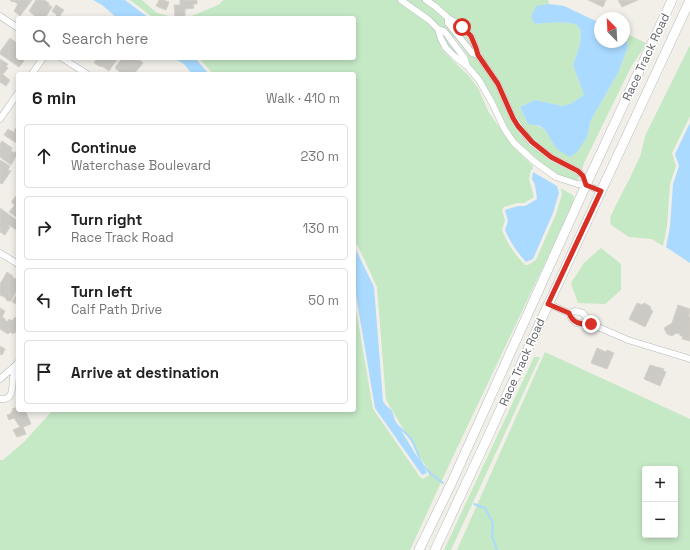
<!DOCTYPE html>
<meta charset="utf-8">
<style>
body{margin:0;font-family:"Space Grotesk",sans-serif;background:#f2f2f2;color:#222}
.controls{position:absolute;right:12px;bottom:12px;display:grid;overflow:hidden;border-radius:4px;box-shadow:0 2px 6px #0003}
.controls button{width:36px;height:36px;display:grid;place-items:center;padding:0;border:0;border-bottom:1px solid #e0e0e0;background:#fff;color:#222;font:20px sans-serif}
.compass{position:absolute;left:594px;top:12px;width:36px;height:36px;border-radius:50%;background:#fff;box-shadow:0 2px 6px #0003;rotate:336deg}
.stop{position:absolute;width:12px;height:12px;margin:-9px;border:3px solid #d93025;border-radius:50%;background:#fff}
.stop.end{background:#d93025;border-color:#fff;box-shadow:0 1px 4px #0008}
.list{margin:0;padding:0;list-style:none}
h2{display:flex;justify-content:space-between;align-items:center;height:52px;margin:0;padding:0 16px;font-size:17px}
h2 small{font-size:13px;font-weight:400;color:#767676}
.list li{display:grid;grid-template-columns:26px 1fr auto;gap:12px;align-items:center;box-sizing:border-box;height:64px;margin:0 8px 8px;padding:0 8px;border:1px solid #e0e0e0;border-radius:4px}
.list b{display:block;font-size:15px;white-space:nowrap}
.list p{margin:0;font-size:13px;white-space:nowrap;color:#767676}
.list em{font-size:13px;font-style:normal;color:#767676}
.icon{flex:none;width:22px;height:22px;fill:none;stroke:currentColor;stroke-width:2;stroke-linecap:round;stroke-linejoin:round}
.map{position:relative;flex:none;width:690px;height:550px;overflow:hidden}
.search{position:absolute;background:#fff;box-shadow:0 2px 6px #0003;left:16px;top:16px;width:340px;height:44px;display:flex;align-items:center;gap:10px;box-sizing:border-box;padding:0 14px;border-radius:4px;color:#767676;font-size:15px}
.panel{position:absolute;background:#fff;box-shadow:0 2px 6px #0003;left:16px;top:72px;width:340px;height:340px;border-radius:4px}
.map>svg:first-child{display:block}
</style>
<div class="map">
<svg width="690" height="550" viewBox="0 0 690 550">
<rect width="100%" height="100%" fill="#f1efe8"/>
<path fill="#c5e8c5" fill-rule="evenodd" d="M130 0H142L157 13 176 18H154Z
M224 0H548L549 4 536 7 535 24C543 23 570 20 577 25 579 26 579 29 581 30L580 44 573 65 584 95 572 103 563 106 535 100 520 107 528 124C547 127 546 131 555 147L587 137 591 120 618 73 628 47 625 33 646 43 641 52 631 67 584 163 582 170 552 154 534 139 526 131 516 116 501 82 481 54 482 53 481 52C478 39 471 31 462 22L457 27 468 39 473 48 460 32 455 37 469 55 476 58 488 75 495 86 510 120 521 136 530 145 549 160 576 174 579 177 578 181 558 174 548 168 537 159 516 140 508 128 495 101 482 79 470 65 468 56 454 37 448 42 458 55 445 43 441 48 446 54 468 75 478 88 489 113 500 128 511 145 533 166V169L531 170 529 179 534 197 524 203H517L504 207 502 210 505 220 502 230C508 245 514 253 525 265H528L536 260 556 214 562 194 561 188 574 196 572 206 449 465 410 550H0V460H3L25 441 52 411V410H354V298L373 409 420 477 423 479 429 475V472L386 400 377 287 358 246 354 241V74H213L199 58H354V18H187L218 5Z
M690 45V116L672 153 676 166 670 184 667 226 663 246 652 239 629 237 611 225 610 218 617 203 630 178 641 154 645 136Z
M601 248 621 264V290L605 304 578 303 571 283 584 263Z
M545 352 690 419V550H457ZM645 469H675V535H645Z
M534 357H540L451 550H444Z"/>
<path fill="#aadaff" d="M93 0H125L149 18H117L102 5Z
M549 4 564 6 600 23V42H624V33H625L628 47 618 73 591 120 587 137 577 152 570 157 561 152 555 147 546 131 540 126 528 124 520 107 535 100 563 106 572 103 584 95 573 65 580 44 581 30C579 29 578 26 577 25 570 21 543 23 535 24L531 17 536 6Z
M174 58H195L209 74H192L184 64Z
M690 123V263L666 247 670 227 673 184 679 166 675 154Z
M533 172 557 186 559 193 553 213 533 259 526 262C517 252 510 242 505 230L508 221 505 210 518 206H525L537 199 535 185 532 179Z
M354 246 374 287 383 401 427 473 422 475 375 408 356 295 354 287Z"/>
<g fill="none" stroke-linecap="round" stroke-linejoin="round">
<path stroke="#aadaff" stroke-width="2" d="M385 406 391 411 394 421
M396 424C401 430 408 434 412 440 416 448 418 456 422 464 427 472 436 478 443 483
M474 504 485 508 493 523 492 536 497 550"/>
</g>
<path fill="#cccac5" stroke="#d6d1c6" d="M10 0H32L20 16 14 11 18 4 13 1 12 2Z
M36 0H44L49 3 48 4 52 7 45 18H36V17L29 11Z
M159 0H163L169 2 166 10 156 6Z
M180 0H197V4H193L194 8 185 9V16L175 17 174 5H180Z
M588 0H606L603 7Z
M618 0H638L622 7Z
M56 5 64 10 60 15 64 18H57L58 17 56 16 57 15 52 11Z
M10 38 18 44V58H20L24 61 19 67 0 54V52Z
M97 58H118L109 71 102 66 101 67 94 63Z
M122 58H133L137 61 138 59 143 63 134 74H119L120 72 115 68Z
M0 59 8 64 6 67 8 68 3 74 2 73V74L10 80 6 86 0 82Z
M16 128 17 129 18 128V144L4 135 8 129 15 133V132L14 131Z
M2 141 12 148 11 151 15 153 18 149V157L16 156 11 165 0 157V144Z
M0 160 10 166 8 170 11 171 2 184 0 183Z
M17 195 18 196V218L9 212 15 205 12 203V201Z
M0 208 18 221V231L9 225 8 226 10 227 5 235 0 232Z
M7 272 13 276 12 277 16 279V278L18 279V288L11 301H8L6 300V298L0 295V284Z
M18 292V305L12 302Z
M637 303 642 305 644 303 651 307 650 309 653 311 645 327 629 319Z
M678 305 690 309 689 316 690 318V341L682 339 683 336H680V334L676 333 672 336 667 334 664 328 672 323Z
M0 308 5 311 2 317 5 319V320L7 322 9 319 12 321 15 317 18 319 17 324H18L17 326 18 329 16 333 14 332 13 334 10 332 8 334 0 329Z
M0 346 5 349 2 355 0 354Z
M597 348 606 352 607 350 614 353 607 369 591 363Z
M650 365 664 369 663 371 666 372 660 386 644 379Z
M18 407V410H25L31 424 23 427 26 434 17 437 13 430 20 427 14 418 9 420 7 415 12 413 11 412 13 411 12 409Z"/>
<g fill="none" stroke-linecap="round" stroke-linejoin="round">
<g stroke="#b5b8bc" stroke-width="7">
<path id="minor" d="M401 0 429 20 438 29 441 39 446 48 454 56 467 66 479 80 492 103 505 130 514 143 535 162 556 177 577 184 586 185 601 191
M426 0 436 7 448 18 457 23 471 36 476 48 478 55 498 84 513 118 524 133 531 142 551 157 578 171 583 176 586 185
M0 16 18 28
M448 18V23L472 53 478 55
M438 29 444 31 448 36 465 59 467 66
M62 58 87 74
M32 74 43 58
M0 119 18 93
M0 253 18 264
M549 304 569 313 575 311 583 313 591 324
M569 313 571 318 576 323 591 324 628 340 690 359
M0 379 16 365
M0 399C14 401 12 387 13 378 14 373 15 367 18 362"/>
</g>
<g stroke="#b6babf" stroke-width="10">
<path id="secondary" d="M419 550 452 482 586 185 672 0
M435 550 486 441 543 316 690 0"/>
</g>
<use href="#minor" stroke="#fff" stroke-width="6"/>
<use href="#secondary" stroke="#fff" stroke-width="9"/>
</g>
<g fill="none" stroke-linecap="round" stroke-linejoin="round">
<path stroke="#d93025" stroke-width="5" d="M462 27 471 36 476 48 478 55 498 84 513 118 518 126 532 142 551 157 578 171 583 176 586 185 601 191 548 304 569 313C573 324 580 324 591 324"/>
</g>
<g text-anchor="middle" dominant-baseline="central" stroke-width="3" stroke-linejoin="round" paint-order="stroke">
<g font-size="12" fill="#5f6368" stroke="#fff">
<text transform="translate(646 57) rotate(-65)">Race Track Road</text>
<text transform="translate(522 362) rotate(-66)">Race Track Road</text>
</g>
</g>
</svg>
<div class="controls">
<button>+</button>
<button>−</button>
</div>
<svg class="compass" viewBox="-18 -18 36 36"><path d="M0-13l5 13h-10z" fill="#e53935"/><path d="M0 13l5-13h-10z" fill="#767676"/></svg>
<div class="stop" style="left:462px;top:27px"></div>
<div class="stop end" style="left:591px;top:324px"></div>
<div class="search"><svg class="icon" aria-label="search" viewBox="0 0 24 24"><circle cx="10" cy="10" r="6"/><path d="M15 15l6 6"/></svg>Search here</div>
<section class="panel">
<h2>6 min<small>Walk · 410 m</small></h2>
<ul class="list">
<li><svg class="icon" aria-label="ahead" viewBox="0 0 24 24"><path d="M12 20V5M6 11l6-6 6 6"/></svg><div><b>Continue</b><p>Waterchase Boulevard</p></div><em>230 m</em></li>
<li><svg class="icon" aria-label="right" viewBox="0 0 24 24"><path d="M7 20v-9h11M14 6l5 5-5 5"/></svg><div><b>Turn right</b><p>Race Track Road</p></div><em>130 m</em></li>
<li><svg class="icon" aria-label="left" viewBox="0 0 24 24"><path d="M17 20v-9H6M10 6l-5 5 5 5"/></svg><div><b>Turn left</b><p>Calf Path Drive</p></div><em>50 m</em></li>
<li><svg class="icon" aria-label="arrive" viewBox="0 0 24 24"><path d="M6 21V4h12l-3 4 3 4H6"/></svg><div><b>Arrive at destination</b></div></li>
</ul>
</section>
</div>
